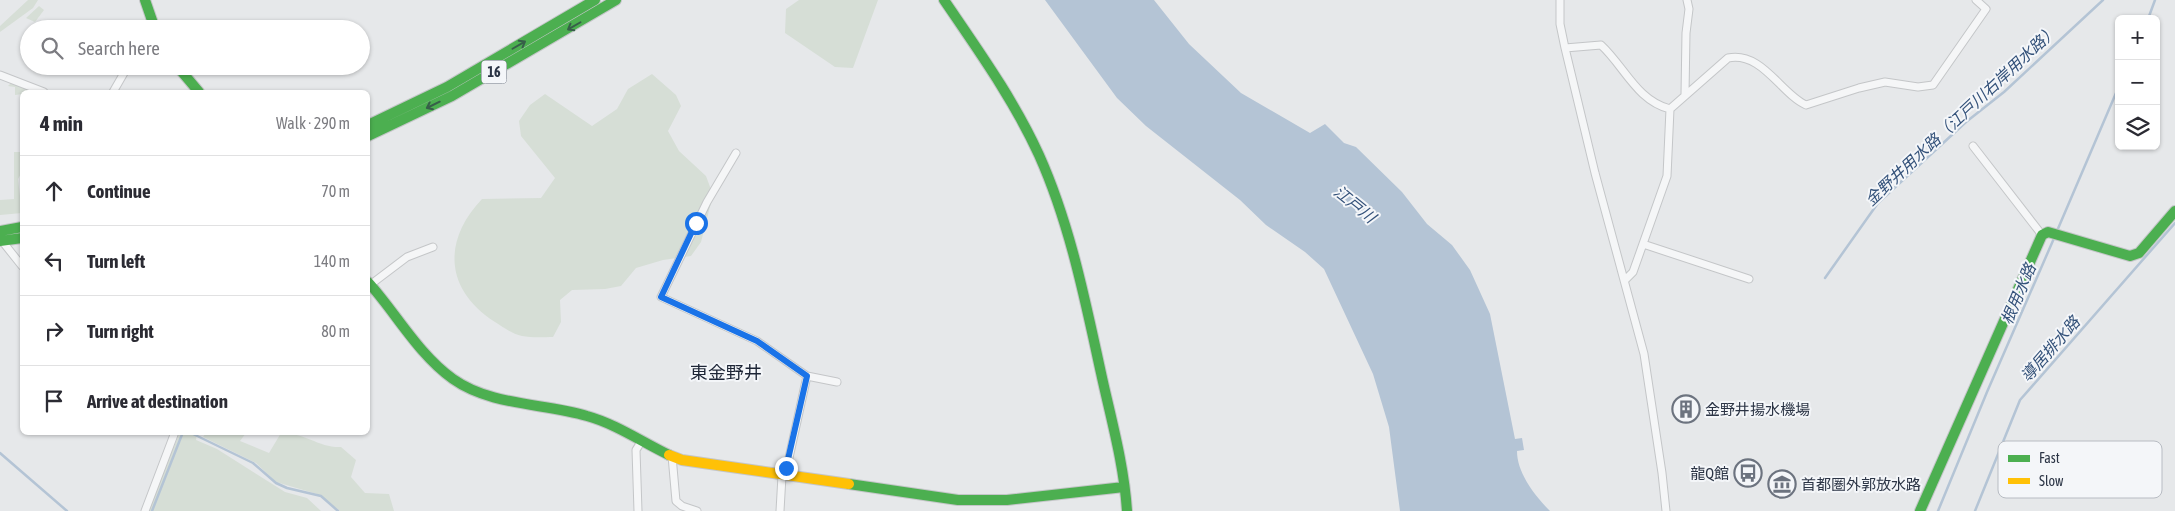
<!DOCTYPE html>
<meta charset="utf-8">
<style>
body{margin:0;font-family:"Asap Condensed","Noto Sans JP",sans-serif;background:#f2f2f3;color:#2b2b33}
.controls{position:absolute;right:15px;top:15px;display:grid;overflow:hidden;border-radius:8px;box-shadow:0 1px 4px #0004}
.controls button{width:45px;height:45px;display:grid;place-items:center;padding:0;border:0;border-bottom:1px solid #e1e1e2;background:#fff;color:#2b2b33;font:25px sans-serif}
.stop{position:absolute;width:15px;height:15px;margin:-11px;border:4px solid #1a73e8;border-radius:50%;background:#fff}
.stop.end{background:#1a73e8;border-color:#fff;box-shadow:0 1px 5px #0008}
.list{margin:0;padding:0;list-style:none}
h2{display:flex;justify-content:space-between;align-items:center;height:65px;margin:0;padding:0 20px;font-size:21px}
h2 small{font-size:16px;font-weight:400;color:#7c7c81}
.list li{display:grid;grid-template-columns:32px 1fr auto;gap:15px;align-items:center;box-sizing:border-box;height:70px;padding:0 20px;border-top:1px solid #e1e1e2}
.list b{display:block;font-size:19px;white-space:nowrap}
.list em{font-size:16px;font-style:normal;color:#7c7c81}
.icon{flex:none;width:28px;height:28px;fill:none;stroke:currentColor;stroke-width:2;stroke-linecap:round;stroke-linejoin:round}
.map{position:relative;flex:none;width:2175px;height:511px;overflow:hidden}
.search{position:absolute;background:#fff;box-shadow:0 1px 4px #0004;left:20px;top:20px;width:350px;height:55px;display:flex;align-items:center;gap:12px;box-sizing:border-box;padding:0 18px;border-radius:28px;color:#7c7c81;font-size:19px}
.panel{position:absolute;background:#fff;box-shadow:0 1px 4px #0004;left:20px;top:90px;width:350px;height:345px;border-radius:8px}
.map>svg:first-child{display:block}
</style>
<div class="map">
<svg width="2175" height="511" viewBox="0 0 2175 511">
<rect width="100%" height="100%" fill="#e6e8ea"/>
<path fill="#d6ded6" d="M28 0H38L33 8 0 32V26Z
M799 0H878L853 68 835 67 785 33 786 9Z
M39 6 44 10 35 22 26 18Z
M652 74 676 95 681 106 668 131 679 151 706 176 713 195 701 242 691 256 663 260 636 268 621 286 605 289 572 290 560 300 561 322 553 337C544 337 532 338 522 336 512 334 503 327 495 322 445 290 442 241 482 199L541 198 555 178 521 136 519 121 530 105 545 94 592 126 617 109 628 89Z
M12 82 36 92 15 95V87L8 86Z
M14 152H22V172L18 179 22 213 0 215V200L14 199Z
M180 432 197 434 196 440 217 449 285 492 307 498 321 511H147L169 450 174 447Z
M206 433H246L240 441 269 453 281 433C304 432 319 448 341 447L356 460 351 477 365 493 389 494 394 511H340L317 494 276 482 256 463 203 437Z"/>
<path fill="#b4c4d5" d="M1045 0H1154L1189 44 1241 93 1310 133 1325 124 1344 143 1356 147 1402 192 1427 224 1452 245 1470 270 1490 314 1515 439 1522 438 1524 450 1517 451C1517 473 1535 496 1550 511H1400L1389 427 1373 374 1324 269 1305 252 1266 225 1240 200 1146 126 1117 98Z"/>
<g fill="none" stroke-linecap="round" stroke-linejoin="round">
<path stroke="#b4c4d5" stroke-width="2.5" d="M2148 19 2155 0
M2057 231 2119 86
M1825 278 1878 203 1966 122 2004 92 2103 0
M189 432 253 463 276 483 287 488 321 496 338 511
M0 453 67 511
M152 511 183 432
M1938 511 1987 392 2055 236
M1975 511 2020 400 2175 223"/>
<g stroke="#c4c6c8" stroke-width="9">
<path id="street" d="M1560 0V24L1565 48 1595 173 1644 354 1662 473 1666 511
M1565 48 1601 45C1624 66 1637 101 1670 109
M0 75 44 92
M113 92 128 66
M1685 94 1686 33 1689 9 1687 0
M1973 146 2042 235
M736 153 707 202 661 297 757 341 807 376 837 382
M2 241 22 266
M1643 244 1749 279
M1625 280 1633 272 1667 176 1670 109 1728 58C1762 51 1781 94 1806 105L1859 88 1885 82 1918 87 1933 85 1986 9 1976 0
M370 285 407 257 433 247
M672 456 676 501 682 506 697 511
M785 476 807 376
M145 511 175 432
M638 511 636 450 641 442
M780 511 782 476"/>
</g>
<g stroke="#c4c6c8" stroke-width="12">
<path id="fast" d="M145 0 155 29
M944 0C978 50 1014 100 1039 155 1070 224 1085 300 1101 373 1111 419 1124 464 1127 511
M177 66 199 92
M368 125 447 87 595 0
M368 136 452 96 616 0
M0 231 22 227
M0 241 22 238
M368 282C396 313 418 354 453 379 491 406 544 403 587 416 616 424 642 442 669 455
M849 484 958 500H1007L1124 487
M1920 511 2042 235 2048 232 2130 256 2139 253 2175 211"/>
</g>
<g stroke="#c4c6c8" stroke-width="12">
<path id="slow" d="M669 455 682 460 849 484"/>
</g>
<use href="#street" stroke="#f5f6f7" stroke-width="7"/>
<use href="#fast" stroke="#4caf50" stroke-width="10"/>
<use href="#slow" stroke="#ffc107" stroke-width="10"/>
</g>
<defs><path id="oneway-shaft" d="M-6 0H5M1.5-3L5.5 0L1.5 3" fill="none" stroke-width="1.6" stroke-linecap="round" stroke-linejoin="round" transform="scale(1.25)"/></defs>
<g stroke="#375f49">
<use href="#oneway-shaft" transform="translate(574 26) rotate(150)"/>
<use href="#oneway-shaft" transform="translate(519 45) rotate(-30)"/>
<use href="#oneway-shaft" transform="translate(433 105) rotate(154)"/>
</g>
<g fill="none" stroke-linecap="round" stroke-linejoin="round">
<path stroke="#1a73e8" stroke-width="6" d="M696 223 661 297 757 341 807 376 786 468"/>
</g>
<defs>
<g id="building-ring" transform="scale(1.4375)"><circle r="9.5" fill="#f4f6f9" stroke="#6c737f" stroke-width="1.5"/><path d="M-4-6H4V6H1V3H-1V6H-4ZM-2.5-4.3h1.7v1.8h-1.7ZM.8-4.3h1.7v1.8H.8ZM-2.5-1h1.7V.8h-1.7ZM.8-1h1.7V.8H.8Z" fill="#6c737f"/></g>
<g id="bus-ring" transform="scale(1.4375)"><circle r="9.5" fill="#f4f6f9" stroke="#6c737f" stroke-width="1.5"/><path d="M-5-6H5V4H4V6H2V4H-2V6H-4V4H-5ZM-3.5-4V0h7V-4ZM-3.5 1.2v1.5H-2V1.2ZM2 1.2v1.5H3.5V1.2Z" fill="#6c737f"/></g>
<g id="museum-ring" transform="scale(1.4375)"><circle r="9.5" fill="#f4f6f9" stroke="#6c737f" stroke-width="1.5"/><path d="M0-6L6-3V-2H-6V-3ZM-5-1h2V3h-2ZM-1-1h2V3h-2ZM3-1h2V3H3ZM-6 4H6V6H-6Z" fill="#6c737f"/></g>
</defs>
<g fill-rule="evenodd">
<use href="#building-ring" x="1686" y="409"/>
<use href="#bus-ring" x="1748" y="473"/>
<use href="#museum-ring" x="1782" y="484"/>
</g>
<g text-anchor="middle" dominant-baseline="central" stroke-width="4" stroke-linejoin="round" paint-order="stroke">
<rect fill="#f4f6f9" stroke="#676e7b" stroke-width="1" x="481.5" y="60.5" width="25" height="23" rx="4"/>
<g font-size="14" font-weight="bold" fill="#2b3445">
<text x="494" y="72">16</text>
</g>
<g font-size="15" fill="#2b3445" stroke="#f4f6f9" text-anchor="start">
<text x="1705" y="409">金野井揚水機場</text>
<text x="1729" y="473" text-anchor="end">龍Q館</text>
<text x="1801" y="484">首都圏外郭放水路</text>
</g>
<g font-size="16" font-style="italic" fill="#34527a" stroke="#f4f6f9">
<text transform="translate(1961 115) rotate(-43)">金野井用水路（江戸川右岸用水路）</text>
<text transform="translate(1355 204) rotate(39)">江戸川</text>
<text transform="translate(2018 294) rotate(-67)">根用水路</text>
<text transform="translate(2050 349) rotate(-49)">導居排水路</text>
</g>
<g font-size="18" fill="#1d2536" stroke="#f4f6f9">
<text x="726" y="372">東金野井</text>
</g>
</g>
<rect x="1998" y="441" width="164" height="57" rx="8" fill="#f4f6f9" stroke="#b8bcc3" stroke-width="1"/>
<rect x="2008" y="455" width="22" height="7" fill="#4caf50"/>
<rect x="2008" y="478" width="22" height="6" fill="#ffc107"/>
<g font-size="14" fill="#2b3445">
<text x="2039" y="463">Fast</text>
<text x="2039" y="486">Slow</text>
</g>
</svg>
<div class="controls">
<button>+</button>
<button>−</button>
<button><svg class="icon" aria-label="layers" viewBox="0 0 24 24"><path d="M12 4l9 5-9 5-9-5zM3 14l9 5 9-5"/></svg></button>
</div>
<div class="stop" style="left:696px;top:223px"></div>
<div class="stop end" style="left:786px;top:468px"></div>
<div class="search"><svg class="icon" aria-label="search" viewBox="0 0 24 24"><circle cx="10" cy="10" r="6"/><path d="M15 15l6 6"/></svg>Search here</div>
<section class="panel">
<h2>4 min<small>Walk · 290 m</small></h2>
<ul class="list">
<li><svg class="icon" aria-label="ahead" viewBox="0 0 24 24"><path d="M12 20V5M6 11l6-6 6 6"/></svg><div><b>Continue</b></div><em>70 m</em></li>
<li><svg class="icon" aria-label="left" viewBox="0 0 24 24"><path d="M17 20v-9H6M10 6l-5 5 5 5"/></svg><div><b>Turn left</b></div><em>140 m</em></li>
<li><svg class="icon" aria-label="right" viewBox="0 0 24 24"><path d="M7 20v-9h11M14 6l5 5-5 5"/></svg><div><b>Turn right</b></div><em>80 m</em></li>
<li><svg class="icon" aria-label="arrive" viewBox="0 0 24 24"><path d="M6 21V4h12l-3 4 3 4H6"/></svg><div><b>Arrive at destination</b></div></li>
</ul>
</section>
</div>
